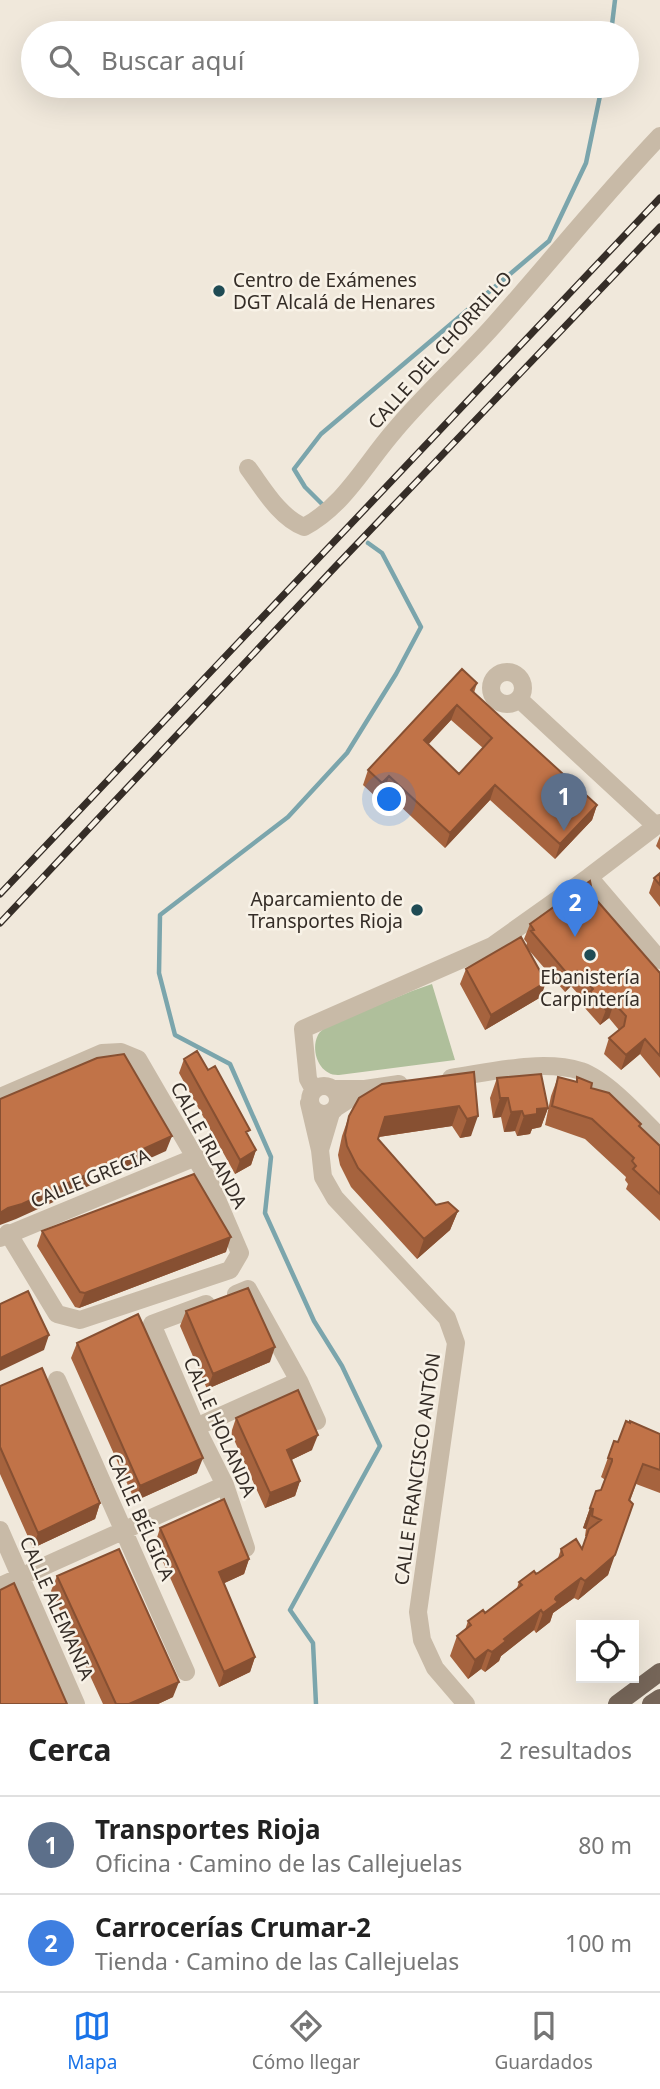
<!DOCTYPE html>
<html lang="es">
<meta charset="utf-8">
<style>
body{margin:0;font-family:"Noto Sans",sans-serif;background:#f6f6f6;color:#222}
.controls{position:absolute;right:21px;bottom:21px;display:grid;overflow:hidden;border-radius:0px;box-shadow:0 7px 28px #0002}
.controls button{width:63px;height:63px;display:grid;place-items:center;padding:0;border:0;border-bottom:2px solid #e0e0e0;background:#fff;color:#222;font:35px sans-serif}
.you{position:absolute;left:390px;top:800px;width:24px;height:24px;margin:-18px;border:5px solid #fff;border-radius:50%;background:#1a73e8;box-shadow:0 0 0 10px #1a73e833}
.badge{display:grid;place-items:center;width:46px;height:46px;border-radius:50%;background:#1a73e8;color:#fff;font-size:23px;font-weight:700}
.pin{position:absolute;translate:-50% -58px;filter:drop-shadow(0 2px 4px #0008)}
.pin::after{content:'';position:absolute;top:37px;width:24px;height:21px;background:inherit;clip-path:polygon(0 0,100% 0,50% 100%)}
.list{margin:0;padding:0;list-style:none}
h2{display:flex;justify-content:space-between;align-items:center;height:91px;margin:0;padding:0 28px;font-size:30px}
h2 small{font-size:23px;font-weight:400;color:#767676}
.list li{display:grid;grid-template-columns:46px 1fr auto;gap:21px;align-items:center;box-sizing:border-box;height:98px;padding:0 28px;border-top:2px solid #e0e0e0}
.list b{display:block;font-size:26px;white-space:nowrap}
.list p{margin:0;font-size:23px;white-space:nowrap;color:#767676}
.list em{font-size:23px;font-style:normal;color:#767676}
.icon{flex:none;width:38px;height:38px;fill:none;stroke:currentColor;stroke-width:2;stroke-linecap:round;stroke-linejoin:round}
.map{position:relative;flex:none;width:660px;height:1704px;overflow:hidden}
.search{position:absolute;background:#fff;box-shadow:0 7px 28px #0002;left:21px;right:21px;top:21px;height:77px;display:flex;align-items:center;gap:18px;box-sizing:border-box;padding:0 24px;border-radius:38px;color:#767676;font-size:26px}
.sheet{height:287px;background:#fff}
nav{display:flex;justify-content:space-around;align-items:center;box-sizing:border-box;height:98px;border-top:2px solid #e0e0e0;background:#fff;font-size:19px;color:#767676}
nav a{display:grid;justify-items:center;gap:4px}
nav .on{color:#1a73e8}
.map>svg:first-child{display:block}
</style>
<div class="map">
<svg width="660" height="1704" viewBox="0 0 660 1704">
<rect width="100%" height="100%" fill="#f0e8db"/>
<path fill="#afbf9b" d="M432 984 455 1060 339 1075C319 1076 310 1050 318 1035 320 1031 324 1029 327 1026L412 991Z"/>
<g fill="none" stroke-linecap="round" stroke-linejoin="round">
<path stroke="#7ba5ac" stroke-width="4.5" d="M611 33 615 0
M323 505 305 487 294 469 321 434 549 241 586 163 602 86
M316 1704 313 1643 290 1610 380 1446 342 1366 314 1321 265 1213 271 1157 230 1064 175 1035 159 973 160 915 288 817 347 753 396 674 421 627 382 553 368 543"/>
<path stroke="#c8baa7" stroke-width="18" d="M248 468C263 488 279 517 304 527 344 506 366 463 395 430 426 393 462 361 494 325 550 262 602 197 660 136
M491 688a16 16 0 1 1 32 0a16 16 0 1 1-32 0Z
M519 699 656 826
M589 877 660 960
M451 1078C491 1072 542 1059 581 1071 607 1080 640 1117 660 1137
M310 1100a14 14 0 1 1 28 0a14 14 0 1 1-28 0Z
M333 1089H365L337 1107
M365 1089 399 1084
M314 1090 308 1079 303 1029 492 946 589 877 660 823
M0 1097 102 1053 121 1052 138 1059 210 1183 240 1253 230 1270 80 1320 57 1314 8 1233
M309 1103 320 1150 331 1113
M320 1150 323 1177 335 1198 447 1318 456 1343 418 1612 422 1640 435 1668 466 1704
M0 1238 196 1157
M236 1294 248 1289 299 1381 317 1421
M206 1304 152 1324 196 1427 225 1485 246 1548
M57 1380 186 1672
M196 1427 299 1381
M0 1530 76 1704
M0 1586 225 1485"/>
<path stroke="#766659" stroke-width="18" d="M617 1704 660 1672
M651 1704 660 1698"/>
<g stroke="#352d27" stroke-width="7">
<path id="rail" d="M0 894 660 198
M0 923 336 566 660 227"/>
</g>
<use href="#rail" stroke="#f8f2e7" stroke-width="4.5" stroke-dasharray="13" stroke-linecap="butt"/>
</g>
<path fill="#a6633e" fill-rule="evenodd" d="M477 683 474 693 597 805 592 820 555 859 490 800 445 848 384 791 377 798 363 785 368 770ZM451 720 483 748 459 774 428 745Z
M660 836V850L656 846Z
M660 873V907L649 893 654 878Z
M593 896 660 973V1078L640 1054 621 1070 604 1054 609 1038 619 1030 609 1018 600 1025 584 1007 586 1003 571 986 565 992 527 948 541 997 485 1030 460 984 466 969 526 946 527 943 524 939 530 924Z
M184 1059 208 1070 256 1150 251 1165 235 1174 179 1073Z
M474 1072 471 1136 460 1138 452 1126 379 1137 378 1139 436 1205 458 1211 450 1230 417 1259 351 1187 340 1165 338 1155 342 1136 349 1116Z
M558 1077 576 1082 577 1077 640 1127 660 1146V1221L626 1189 628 1184 625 1180 626 1177 585 1139 545 1125 551 1096Z
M497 1078 548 1108 541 1127 532 1129 530 1134 517 1136 515 1131 504 1132 501 1117 493 1118 490 1098Z
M42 1231 226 1252 79 1308 75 1307 37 1246Z
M186 1311 270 1362 207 1389 180 1326Z
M77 1343 197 1473 135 1501 71 1358Z
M0 1386 100 1503 95 1519 33 1548 0 1474Z
M236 1418 312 1450 291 1460 300 1481 295 1496 265 1508 231 1433Z
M660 1434V1493L636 1484 630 1501 608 1575 578 1600 574 1598 553 1613 550 1622 536 1633 534 1630 501 1656 499 1661 485 1672 481 1669 468 1679 450 1656 457 1636 465 1630 468 1621 485 1613 517 1588 519 1582 538 1573 558 1558 561 1549H582L586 1536H585L586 1529 583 1528 596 1491 601 1490 605 1481 604 1479 601 1477 614 1441 618 1442Z
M160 1528 249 1559 244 1574 224 1583 255 1657 250 1672 219 1687 155 1544Z
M57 1576 173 1697 158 1704H103L51 1591Z"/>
<path fill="#875032" d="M457 705 451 720 418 755 424 740Z
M389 776 384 791 377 798 382 783Z
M495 785 490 800 445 848 450 833Z
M597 805 592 820 555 859 560 844Z
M577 971 571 986 565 992 570 977Z
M546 982 541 997 485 1030 491 1015Z
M614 1003 609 1018 600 1025 606 1010Z
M645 1039 640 1054 621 1070 626 1055Z
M500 1098H508L501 1117 493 1118Z
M459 1106 452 1126 378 1137 385 1117Z
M548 1108 541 1127 532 1129 530 1134 517 1136 524 1116 537 1109Z
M522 1111 515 1131 504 1132 511 1112Z
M478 1116 471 1136 460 1138 467 1119Z
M172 1136 166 1151 16 1219 0 1225V1213L8 1208Z
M256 1150 251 1165 235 1174 240 1160Z
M458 1211 450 1230 417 1259 424 1239Z
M231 1237 226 1252 79 1308 85 1293Z
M49 1335 44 1350 0 1371V1358Z
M275 1347 270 1362 207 1389 213 1374Z
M318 1435 312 1450 281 1465 287 1450Z
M203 1458 197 1473 135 1501 140 1486Z
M300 1481 295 1496 265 1508 270 1493Z
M100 1503 95 1519 33 1548 38 1533Z
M590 1508 593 1509 586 1529 583 1528Z
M615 1555 608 1575 578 1600 585 1581Z
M249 1559 244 1574 214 1588 219 1572Z
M581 1578 574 1598 553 1613 550 1622 536 1633 543 1613 556 1597Z
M541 1610 534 1630 501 1656 499 1661 485 1672 492 1652 504 1639Z
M488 1650 481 1669 468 1679 475 1660Z
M255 1657 250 1672 219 1687 224 1672Z
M179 1682 173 1697 158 1704H129Z"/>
<path fill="#c17348" stroke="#875032" stroke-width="2" fill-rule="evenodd" d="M462 669 477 683 471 690 597 805 560 844 495 785 450 833 389 776 382 783 368 770ZM457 705 492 738 459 774 424 740Z
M660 873V885L654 878Z
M590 881 593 896 660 973V1056L645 1039 626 1055 609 1038 624 1026 626 1016 614 1003 606 1010 590 992 593 989 577 971 570 977 531 931 534 930 530 924Z
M521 937 546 982 491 1015 466 969Z
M197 1051 208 1070 215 1066 250 1130 246 1132 256 1150 240 1160 184 1059Z
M124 1054 172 1136 22 1204 8 1208 0 1213V1099L97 1058Z
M474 1072 478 1116 467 1119 459 1106 385 1117 378 1139 436 1205 448 1202 458 1211 424 1239 358 1168 347 1146 345 1135 349 1116 359 1098 382 1084Z
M541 1074 548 1108 537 1109V1114L524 1116 522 1111 511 1112 508 1098H500L497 1078Z
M558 1077 577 1082V1077L592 1083 591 1088 609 1093 641 1124 639 1126 660 1146V1194L633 1169 636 1166 632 1161 634 1158 592 1119 552 1106Z
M194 1174 231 1237 85 1293 80 1292 42 1231Z
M248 1288 275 1347 213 1374 186 1311Z
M28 1291 49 1335 0 1358V1304Z
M138 1314 203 1458 140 1486 77 1343Z
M42 1368 100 1503 38 1533 0 1447V1386Z
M298 1390 318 1435 287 1450 300 1481 270 1493 236 1418Z
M626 1421 630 1423V1421L660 1434V1470L643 1464 629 1500 633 1504 615 1555 585 1581 581 1578 556 1597 555 1599 558 1602 543 1613 541 1610 504 1639 506 1641 492 1652 488 1650 475 1660 457 1636 471 1625 468 1621 483 1610 485 1613 522 1585 519 1582 534 1571 536 1574 538 1573 563 1555 561 1549 576 1539 582 1549 589 1529 601 1520 592 1516 593 1509 590 1508 596 1491 601 1490 612 1461V1459L608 1458 614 1441 618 1442Z
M224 1499 249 1559 219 1572 255 1657 224 1672 160 1528Z
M119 1549 179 1682 129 1704H116L57 1576Z
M14 1583 67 1704H0V1590Z"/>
<g fill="#1f4b54" stroke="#f8f2e7" stroke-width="2.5">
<circle cx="219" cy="291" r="7"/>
<circle cx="417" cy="910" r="7"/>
<circle cx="590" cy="955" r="7"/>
</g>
<g text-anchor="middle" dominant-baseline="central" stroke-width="5" stroke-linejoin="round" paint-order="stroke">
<g font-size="19" fill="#352d27" stroke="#f8f2e7" text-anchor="start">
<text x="233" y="280">Centro de Exámenes<tspan x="233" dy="22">DGT Alcalá de Henares</tspan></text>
<text x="403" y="899" text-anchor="end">Aparcamiento de<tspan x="403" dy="22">Transportes Rioja</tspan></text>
<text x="590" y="977" text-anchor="middle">Ebanistería<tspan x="590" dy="22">Carpintería</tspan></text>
</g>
<g font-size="19" fill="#352d27" stroke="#f8f2e7">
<text transform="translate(440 350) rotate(-48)">CALLE DEL CHORRILLO</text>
<text transform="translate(209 1145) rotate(62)">CALLE IRLANDA</text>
<text transform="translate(90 1178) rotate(-22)">CALLE GRECIA</text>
<text transform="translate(220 1427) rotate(66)">CALLE HOLANDA</text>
<text transform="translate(417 1469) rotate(-82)">CALLE FRANCISCO ANTÓN</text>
<text transform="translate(141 1517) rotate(66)">CALLE BÉLGICA</text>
<text transform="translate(57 1608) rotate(66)">CALLE ALEMANIA</text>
</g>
</g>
</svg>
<div class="controls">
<button><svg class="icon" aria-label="locate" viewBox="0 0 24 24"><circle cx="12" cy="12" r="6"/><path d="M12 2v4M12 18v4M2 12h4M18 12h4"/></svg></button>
</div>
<div class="you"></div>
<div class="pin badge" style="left:564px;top:831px;background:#5c6f8a">1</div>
<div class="pin badge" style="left:575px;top:937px;background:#3f7fe0">2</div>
<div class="search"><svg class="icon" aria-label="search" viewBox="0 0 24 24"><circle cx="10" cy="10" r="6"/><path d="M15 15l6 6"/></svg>Buscar aquí</div>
</div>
<section class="sheet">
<h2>Cerca<small>2 resultados</small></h2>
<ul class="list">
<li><span class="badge" style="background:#5c6f8a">1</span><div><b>Transportes Rioja</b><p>Oficina · Camino de las Callejuelas</p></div><em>80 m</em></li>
<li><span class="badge" style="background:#3f7fe0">2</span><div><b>Carrocerías Crumar-2</b><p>Tienda · Camino de las Callejuelas</p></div><em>100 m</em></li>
</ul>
</section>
<nav>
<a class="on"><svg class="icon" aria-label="map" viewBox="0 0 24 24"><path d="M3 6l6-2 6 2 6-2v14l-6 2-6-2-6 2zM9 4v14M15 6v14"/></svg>Mapa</a>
<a><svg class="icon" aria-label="directions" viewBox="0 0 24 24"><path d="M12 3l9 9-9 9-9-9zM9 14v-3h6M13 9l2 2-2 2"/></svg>Cómo llegar</a>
<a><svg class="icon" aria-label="saved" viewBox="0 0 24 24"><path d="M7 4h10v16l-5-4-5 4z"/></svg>Guardados</a>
</nav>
